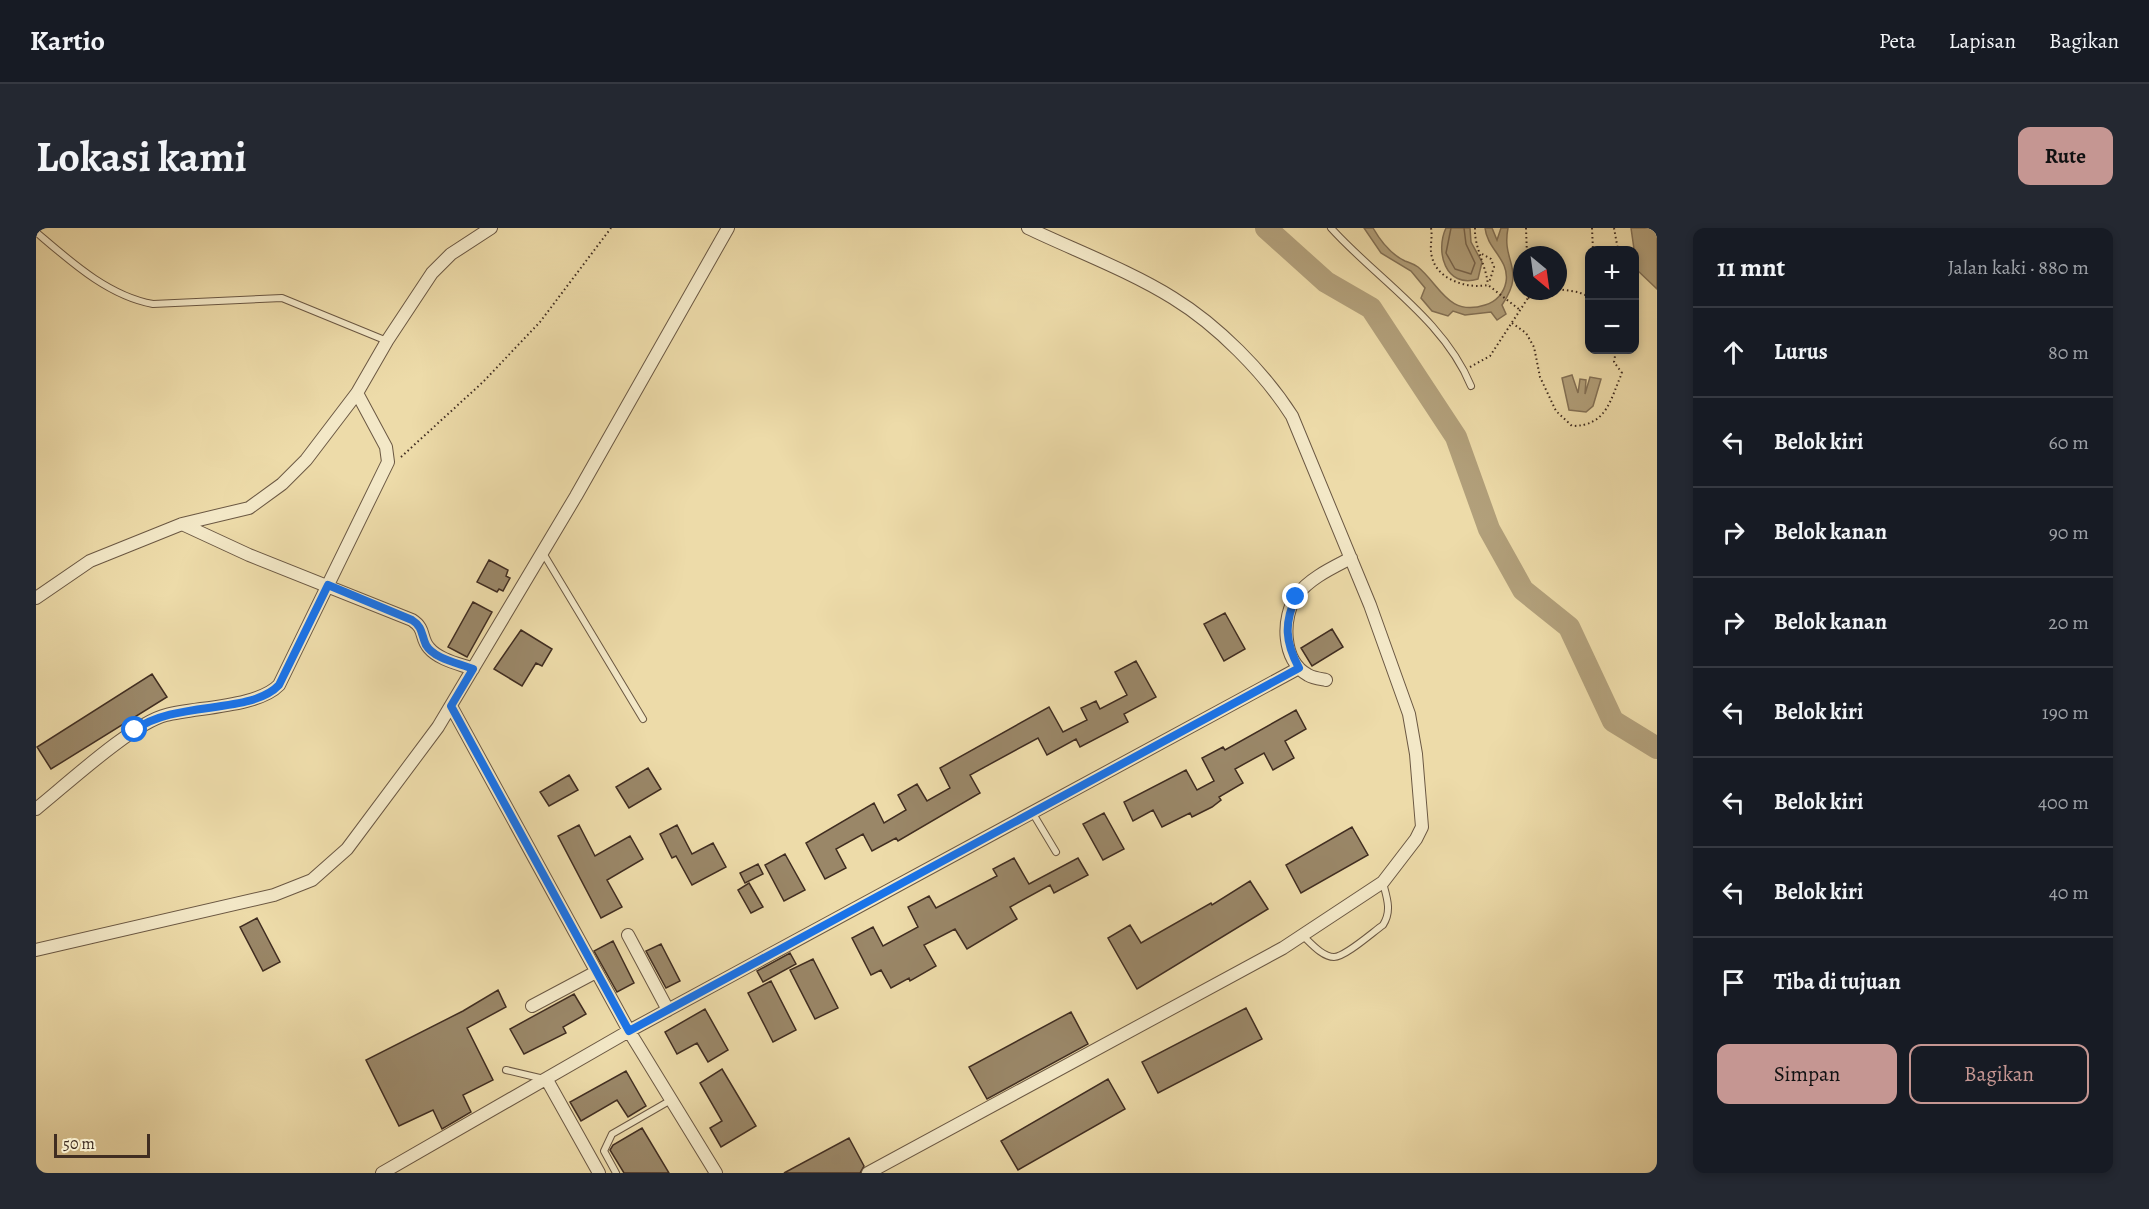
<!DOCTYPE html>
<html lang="id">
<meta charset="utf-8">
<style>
body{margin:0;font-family:Alegreya,serif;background:#242831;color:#f1f3f6}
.controls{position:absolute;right:18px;top:18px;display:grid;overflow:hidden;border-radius:12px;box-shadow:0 3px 9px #0003}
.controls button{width:54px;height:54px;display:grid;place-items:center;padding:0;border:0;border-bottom:2px solid #363941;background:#171b24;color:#f1f3f6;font:30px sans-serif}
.compass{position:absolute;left:1477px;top:18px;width:54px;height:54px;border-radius:50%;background:#171b24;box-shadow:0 3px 9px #0003;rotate:151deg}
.scale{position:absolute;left:18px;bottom:15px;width:96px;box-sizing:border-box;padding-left:6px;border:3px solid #402d21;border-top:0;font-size:16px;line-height:21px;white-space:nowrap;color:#402d21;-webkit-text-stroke:4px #f3e8c7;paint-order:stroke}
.stop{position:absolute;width:18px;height:18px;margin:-14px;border:4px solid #1a73e8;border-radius:50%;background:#fff}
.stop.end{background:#1a73e8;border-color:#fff;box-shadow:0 2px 6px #0008}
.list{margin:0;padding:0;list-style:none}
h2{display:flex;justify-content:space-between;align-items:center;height:78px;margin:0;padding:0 24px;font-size:26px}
h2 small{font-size:20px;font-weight:400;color:#9ea1a6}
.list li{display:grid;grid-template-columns:39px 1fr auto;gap:18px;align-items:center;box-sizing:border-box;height:90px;padding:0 24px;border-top:2px solid #363941}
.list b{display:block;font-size:22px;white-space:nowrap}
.list em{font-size:20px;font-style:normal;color:#9ea1a6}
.actions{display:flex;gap:12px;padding:18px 24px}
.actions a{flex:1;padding:14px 0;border:2px solid #c59692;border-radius:12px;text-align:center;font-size:21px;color:#c59692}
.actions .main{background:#c59692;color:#111}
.icon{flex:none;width:33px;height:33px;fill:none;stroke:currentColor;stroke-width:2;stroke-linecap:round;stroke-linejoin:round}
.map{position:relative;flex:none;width:1621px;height:945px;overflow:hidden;border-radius:12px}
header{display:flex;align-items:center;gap:36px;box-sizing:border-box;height:84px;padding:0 30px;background:#171b24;border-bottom:2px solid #363941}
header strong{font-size:28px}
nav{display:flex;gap:33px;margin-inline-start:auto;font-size:21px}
.intro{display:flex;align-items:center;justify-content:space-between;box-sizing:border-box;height:144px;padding:0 36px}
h1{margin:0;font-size:42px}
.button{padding:15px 27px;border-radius:12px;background:#c59692;color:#111;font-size:21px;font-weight:700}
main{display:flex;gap:36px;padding:0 36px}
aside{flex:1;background:#171b24;border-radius:12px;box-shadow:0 3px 9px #0003}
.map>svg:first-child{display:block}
</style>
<header>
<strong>Kartio</strong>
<nav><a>Peta</a><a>Lapisan</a><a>Bagikan</a></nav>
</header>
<div class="intro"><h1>Lokasi kami</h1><a class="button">Rute</a></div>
<main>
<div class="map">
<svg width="1621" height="945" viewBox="0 0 1621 945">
<rect width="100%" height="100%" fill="#eddba9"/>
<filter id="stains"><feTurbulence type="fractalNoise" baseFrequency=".00333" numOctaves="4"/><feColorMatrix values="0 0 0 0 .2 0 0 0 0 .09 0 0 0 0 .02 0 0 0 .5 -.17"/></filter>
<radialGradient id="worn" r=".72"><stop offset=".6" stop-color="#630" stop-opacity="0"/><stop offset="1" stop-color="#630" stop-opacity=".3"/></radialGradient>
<path fill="#b2a07b" stroke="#847257" stroke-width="1.5" d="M1328 0H1337C1345 14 1354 26 1369 33 1374 35 1378 36 1382 39 1404 57 1412 89 1449 77 1460 74 1468 65 1470 54 1474 32 1451 21 1449 0H1456L1461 12 1465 0H1472C1465 35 1491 40 1466 77L1470 86 1461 92 1455 84 1429 87 1417 83 1412 88 1396 83 1385 70 1389 60 1375 43 1345 25Z
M1410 0H1434L1435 14 1446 34 1442 51C1409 61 1399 23 1410 0Z
M1595 0H1621V61L1601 42Z
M1536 147 1542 165 1544 151 1550 152 1549 166 1554 149 1565 151 1557 178 1550 184 1533 182 1526 150Z"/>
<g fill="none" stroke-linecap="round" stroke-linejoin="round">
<path stroke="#79664e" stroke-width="1.5" d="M1415 0 1410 25 1419 41 1435 46 1439 35 1430 16 1428 0"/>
<path stroke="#b2a07b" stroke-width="22" d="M1230 0 1290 54 1335 80 1420 209 1453 301 1487 362 1533 399 1577 493 1621 520"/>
</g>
<path fill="#9a8768" stroke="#402d21" stroke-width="1.5" d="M453 332 472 342 470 348 474 350 467 363 463 361 461 364 441 354Z
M437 374 456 384 431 429 412 419Z
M1189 385 1209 421 1188 433 1168 396Z
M1296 401 1307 419 1276 438 1265 420Z
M485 402 516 421 506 438 500 435 486 458 458 441Z
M1100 433 1120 469 1088 486 1092 494 1044 519 1040 511 1011 527 1002 510 934 547 944 565 862 613 860 610 836 623 827 606 800 621 810 640 789 651 770 615 838 575 848 595 870 582 862 567 881 556 891 573 914 560 904 540 1013 479 1027 504 1051 492 1045 480 1060 473 1064 481 1091 467 1079 444Z
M116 446 131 469 15 541 1 519Z
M1260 482 1270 501 1249 513 1258 530 1237 542 1228 525 1199 541 1207 555 1183 569 1185 572 1176 579 1156 589 1154 585 1126 599 1117 582 1097 593 1088 574 1150 542 1161 562 1178 553 1166 530 1187 519 1189 522Z
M612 540 625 561 593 580 580 559Z
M533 547 542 562 513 578 504 564Z
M1068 585 1088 621 1067 632 1047 596Z
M543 597 559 628 594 608 607 631 571 652 586 679 565 690 522 608Z
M641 597 656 626 677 615 690 639 656 657 640 628 636 630 624 606Z
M1316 599 1332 627 1265 665 1250 637Z
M749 626 769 662 748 673 729 637Z
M978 630 993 656 1042 630 1052 647 1018 665 1014 657 974 679 981 691 931 721 919 701 888 717 900 738 874 753 873 750 855 760 845 742 835 747 816 710 837 699 847 718 882 699 872 679 893 668 900 680 961 648 957 641Z
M722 636 727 646 709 655 704 645Z
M1214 653 1232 681 1101 761 1072 710 1094 697 1105 715 1175 675 1176 677Z
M713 655 727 679 715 685 702 662Z
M221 690 244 734 227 743 204 699Z
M577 713 598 755 581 764 558 723Z
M625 716 644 753 630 760 610 723Z
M754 725 760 736 727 754 721 743Z
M777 731 802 780 779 791 754 742Z
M735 753 760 802 737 814 712 765Z
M462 762 470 779 431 800 457 852 427 867 435 884 406 901 397 882 363 898 330 832 427 783Z
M538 766 550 786 527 799 530 805 488 826 474 801Z
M1210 780 1226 811 1122 865 1106 834Z
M669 781 692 822 672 834 661 815 641 826 629 804Z
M1035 784 1052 816 951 871 933 839Z
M686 841 720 898 685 919 674 900 686 893 664 855Z
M590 843 610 878 592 889 581 872 545 893 534 874Z
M1072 851 1089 881 982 942 965 913Z
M606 900 633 945H588L574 922 577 917Z
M813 910 828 938 824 945H748Z"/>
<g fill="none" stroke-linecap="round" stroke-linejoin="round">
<g stroke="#6b5843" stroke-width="8">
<path id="service" d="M1295 0C1341 51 1408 92 1435 158
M0 4C34 33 72 68 117 76L246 70 351 113
M507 325 607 491
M996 584 1020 624
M1266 707C1274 714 1286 729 1298 729 1309 729 1337 704 1347 697 1356 683 1351 670 1347 655
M470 842 508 851
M580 945 568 923 576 906 635 872"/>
</g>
<g stroke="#6b5843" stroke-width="14">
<path id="minor" d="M146 296 213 327 376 392C390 401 384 410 393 420 403 432 424 436 437 441
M0 370 54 333 146 296 213 280 246 256 270 232 321 165 351 113 396 45 415 26 455 0
M1290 452C1285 451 1277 450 1272 447 1246 433 1245 389 1261 367 1274 350 1296 340 1315 330
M0 581C30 557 97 495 130 487 161 479 222 479 243 457L352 234 350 219 321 165
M592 707 632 782
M0 722 238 667 276 652 311 621 402 499 540 268 692 0
M496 778 560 744
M511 852 563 945
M346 945 593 803 415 478
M680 945 593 803 1263 440
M832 945 1247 720 1347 654 1380 611 1386 599 1380 526 1373 486 1334 377 1256 188C1228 144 1181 97 1137 70 1094 43 1038 22 992 0"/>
</g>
<path stroke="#402d21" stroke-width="2" stroke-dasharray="1.5 3" stroke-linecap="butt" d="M1395 0C1397 10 1393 19 1396 29 1401 52 1432 61 1452 57L1484 82
M1439 0C1438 19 1450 37 1452 57
M1490 0 1491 27
M1556 0 1557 22
M1578 0 1582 22
M1446 26 1455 31 1458 39 1453 55
M1522 61 1542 64 1554 69
M1492 70 1507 63
M1476 95 1490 105 1498 119 1504 149 1520 183 1536 198C1571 198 1574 172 1586 145L1578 134 1580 122
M1434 139 1454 128 1492 70V63
M365 229 447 154 504 94 575 0"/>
<use href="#service" stroke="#f3e8c7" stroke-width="6"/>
<use href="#minor" stroke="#f3e8c7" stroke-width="12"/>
</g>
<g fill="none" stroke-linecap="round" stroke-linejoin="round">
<path stroke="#1a73e8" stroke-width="8" d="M99 502C139 472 215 487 243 457L292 357 376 392C387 399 385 406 390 417 398 431 423 435 437 441L415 478 593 803 1263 440C1249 414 1248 395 1260 369"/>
</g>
<rect width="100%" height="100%" filter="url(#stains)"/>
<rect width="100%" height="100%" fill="url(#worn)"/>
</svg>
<div class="controls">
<button>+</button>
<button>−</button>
</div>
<svg class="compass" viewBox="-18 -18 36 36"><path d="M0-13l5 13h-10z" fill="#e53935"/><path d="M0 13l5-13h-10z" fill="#9ea1a6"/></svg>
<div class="scale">50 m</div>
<div class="stop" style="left:99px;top:502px"></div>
<div class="stop end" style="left:1260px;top:369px"></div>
</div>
<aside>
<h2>11 mnt<small>Jalan kaki · 880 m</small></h2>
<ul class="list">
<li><svg class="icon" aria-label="ahead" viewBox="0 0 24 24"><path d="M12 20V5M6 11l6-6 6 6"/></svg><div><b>Lurus</b></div><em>80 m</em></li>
<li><svg class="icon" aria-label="left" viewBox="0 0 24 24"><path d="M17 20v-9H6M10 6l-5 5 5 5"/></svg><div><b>Belok kiri</b></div><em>60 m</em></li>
<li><svg class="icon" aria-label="right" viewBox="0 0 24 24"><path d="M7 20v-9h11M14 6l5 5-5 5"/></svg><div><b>Belok kanan</b></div><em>90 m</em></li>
<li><svg class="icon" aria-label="right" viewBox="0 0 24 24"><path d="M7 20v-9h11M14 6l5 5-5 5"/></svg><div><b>Belok kanan</b></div><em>20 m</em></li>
<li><svg class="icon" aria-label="left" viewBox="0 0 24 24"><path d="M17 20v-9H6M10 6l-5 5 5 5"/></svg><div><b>Belok kiri</b></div><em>190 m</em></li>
<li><svg class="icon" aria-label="left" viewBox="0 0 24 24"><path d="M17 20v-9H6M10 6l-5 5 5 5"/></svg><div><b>Belok kiri</b></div><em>400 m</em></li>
<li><svg class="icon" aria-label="left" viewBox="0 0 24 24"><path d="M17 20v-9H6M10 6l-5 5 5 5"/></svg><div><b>Belok kiri</b></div><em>40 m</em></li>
<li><svg class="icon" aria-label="arrive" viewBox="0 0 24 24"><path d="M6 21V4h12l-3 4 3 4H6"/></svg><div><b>Tiba di tujuan</b></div></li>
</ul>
<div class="actions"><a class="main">Simpan</a><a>Bagikan</a></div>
</aside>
</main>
